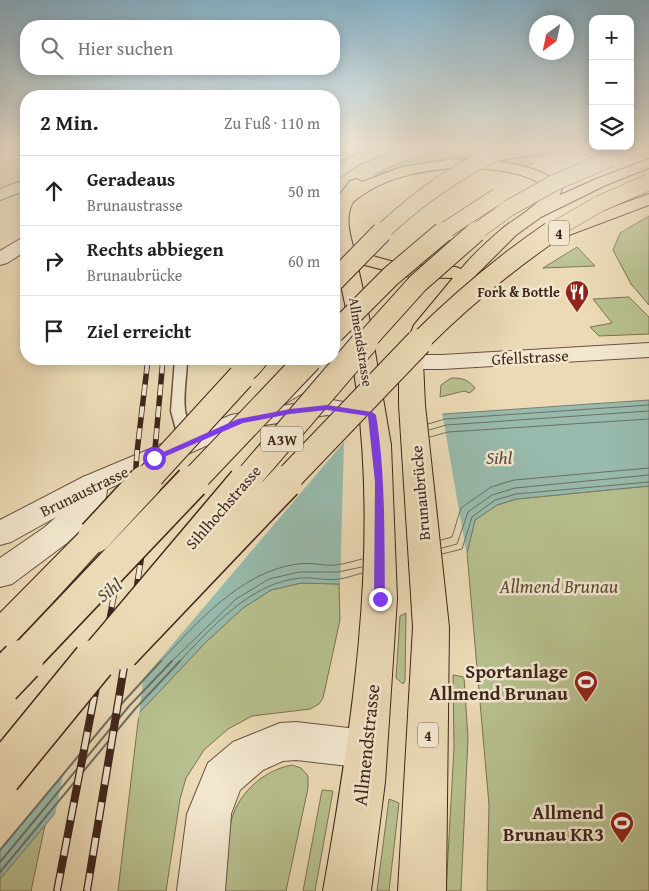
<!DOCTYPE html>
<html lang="de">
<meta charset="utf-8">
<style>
body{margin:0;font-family:"Gentium Book Plus",serif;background:#f2f2f2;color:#222}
.controls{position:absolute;right:15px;top:15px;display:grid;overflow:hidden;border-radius:10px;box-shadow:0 2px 12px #0003}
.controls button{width:45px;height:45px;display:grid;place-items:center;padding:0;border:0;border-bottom:1px solid #e0e0e0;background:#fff;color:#222;font:25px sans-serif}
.compass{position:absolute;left:529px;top:15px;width:45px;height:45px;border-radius:50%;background:#fff;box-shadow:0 2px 12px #0003;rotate:213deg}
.stop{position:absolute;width:15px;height:15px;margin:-11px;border:4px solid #7c3aed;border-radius:50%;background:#fff}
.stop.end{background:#7c3aed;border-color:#fff;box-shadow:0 1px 5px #0008}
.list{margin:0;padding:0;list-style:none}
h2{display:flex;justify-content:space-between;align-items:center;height:65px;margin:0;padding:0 20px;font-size:21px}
h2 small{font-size:16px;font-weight:400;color:#767676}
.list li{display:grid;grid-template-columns:32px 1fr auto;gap:15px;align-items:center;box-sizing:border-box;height:70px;padding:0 20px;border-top:1px solid #e0e0e0}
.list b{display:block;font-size:19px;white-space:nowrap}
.list p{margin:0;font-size:16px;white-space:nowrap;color:#767676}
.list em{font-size:16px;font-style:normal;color:#767676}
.icon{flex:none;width:28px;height:28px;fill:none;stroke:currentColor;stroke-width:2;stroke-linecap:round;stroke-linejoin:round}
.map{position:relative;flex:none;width:649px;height:891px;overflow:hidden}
.search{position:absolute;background:#fff;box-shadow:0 2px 12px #0003;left:20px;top:20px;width:320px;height:55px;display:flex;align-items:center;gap:12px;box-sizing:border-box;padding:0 18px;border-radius:20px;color:#767676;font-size:19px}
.panel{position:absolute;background:#fff;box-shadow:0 2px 12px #0003;left:20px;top:90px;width:320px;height:275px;border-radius:20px}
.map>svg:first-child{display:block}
</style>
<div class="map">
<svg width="649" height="891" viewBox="0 0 649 891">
<rect width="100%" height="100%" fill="#ebdab5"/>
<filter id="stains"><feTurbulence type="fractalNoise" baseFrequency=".004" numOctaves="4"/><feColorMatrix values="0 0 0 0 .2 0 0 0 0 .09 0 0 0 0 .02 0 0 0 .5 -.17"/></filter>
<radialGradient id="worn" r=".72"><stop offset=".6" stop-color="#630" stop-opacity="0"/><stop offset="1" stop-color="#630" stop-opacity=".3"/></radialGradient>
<path fill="#b7c08e" stroke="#7b7255" d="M448 147H493L464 160 397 169 373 175 404 161Z
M566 147H581C563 153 543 155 524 159L533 164 523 167 489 163Z
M649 216V305L631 284 613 250 620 233Z
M577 247 595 266 543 268Z
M629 297 649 317V334L599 336 590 327 612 323 593 299Z
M451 378C461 378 468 379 475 388L470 393 464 391 440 397 441 385Z
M649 486V891H487L489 805 467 553 475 520 497 505 517 499Z
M301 583 339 584 340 620 323 698 319 704 310 709 252 716 228 729 204 750 186 778 180 799 166 891H118L139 713 206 642 243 608 271 590Z
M406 613 405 681 403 684 396 678 400 616Z
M453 675 464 677 468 738 461 891H446L454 748Z
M292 765 301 768 308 776V788L286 891H225C227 868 226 841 232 818 240 791 265 770 292 765Z
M322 790 333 791 315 891H303Z
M389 799 399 803 389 891H377Z
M45 825 31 891H0V879Z"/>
<path fill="#98bbad" stroke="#747f73" d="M649 400V486L516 499 497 505 475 520 467 553 339 584 301 583 271 590 243 608 206 642 139 713 0 879V620L336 445 444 414Z"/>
<path fill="#ebdab5" d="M442 412 467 556 340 586 344 442 143 679 139 717 60 811 55 815 63 775 0 849V617L65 558 242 464 335 443Z"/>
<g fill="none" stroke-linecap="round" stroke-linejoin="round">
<path stroke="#6c7064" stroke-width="1" d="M428 424 445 419 649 405
M429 430 446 425 649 411
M430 437 448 432 649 419
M441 540 452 537 461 508 491 487 514 480 649 468
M442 548 457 544 468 512 492 495 515 488 649 475
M442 554 462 549 472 517 495 500 516 494 649 482
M160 662C197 623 241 571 298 564 310 562 323 566 336 565 344 564 354 561 362 559
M171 662 236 599 269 579 299 572H338L362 567
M179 662C211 628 251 582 301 578 313 577 327 581 339 579 347 578 355 575 362 573"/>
<path stroke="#6c7064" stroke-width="2" d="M0 850 125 700 161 661
M0 862 130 705 172 661
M0 872 135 709 180 661"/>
<g stroke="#6a5242" stroke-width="3">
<path id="service" d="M175 359H187C187 375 183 394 185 410 186 421 197 433 190 444H180L171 411Z"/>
</g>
<g stroke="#6a5242" stroke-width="2">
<path id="minor" d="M377 147H396L394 150 360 164 339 178 334 179V168L350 158Z
M26 238V251L7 263 0 265V251L20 239Z
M649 343V357L442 369H411L403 367 399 362 403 357 411 355H442Z
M93 474 103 477 108 484 105 503 101 510 67 543 12 584 0 587V558L45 527 76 499 78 484 83 477Z
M296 722 366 730 381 736 387 749 381 762 366 768 296 760 283 761 263 770 240 790 231 814 225 891H177L187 814 208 763 233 742 280 723Z"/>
</g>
<g stroke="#6a5242" stroke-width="2">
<path id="tertiary" d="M26 179V190L0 200V189Z
M358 311 366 312 369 317 342 370 281 406 327 399 381 409 385 415 381 421 372 423 327 415 247 428 103 491 11 542 0 545V520L83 477 231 415 269 408 262 406 258 401 262 396 325 359H334V343L350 312Z"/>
</g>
<g stroke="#3f251c" stroke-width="2">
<path id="primary" d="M453 159C483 160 543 161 562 188L559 198 541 217 516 235 477 274 436 326 423 362 425 405 449 627 446 891H398L413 627 399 405V362L414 325 453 278 411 277 357 263 369 317 391 445 397 599 385 782 371 891H323C352 727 378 559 357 393 353 367 351 340 347 314 341 281 329 244 334 210 335 199 344 189 350 181L356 179 362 182 402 167ZM453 168C481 168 525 169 546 188 543 204 515 218 503 228 489 240 473 254 461 269 449 263 425 267 410 265 391 262 372 256 354 250 350 235 345 218 352 204 355 199 360 197 364 194 391 176 422 171 453 168Z
M649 194V205L548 243 542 244 536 243 533 239 536 235Z"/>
</g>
<g stroke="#3f251c" stroke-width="2">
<path id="motorway" d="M532 147H558L556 150 466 167 461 166 459 163 461 160 466 159Z
M597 147H617C611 153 597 158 588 156L586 153 588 150Z
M649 159V168L606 185 541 217H529L527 213 529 209 596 179Z
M245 359H270C260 373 251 387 232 382L229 377Z
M95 525 106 528 111 536 106 544 13 646 0 651V613L84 528Z"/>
</g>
<use href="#service" fill="#f2e7cf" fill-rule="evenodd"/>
<use href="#minor" fill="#f2e7cf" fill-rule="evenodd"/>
<use href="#tertiary" fill="#f2e7cf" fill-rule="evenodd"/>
<use href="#primary" fill="#ebdab5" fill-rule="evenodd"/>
<use href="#motorway" fill="#ebdab5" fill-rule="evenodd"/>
<g stroke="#3f251c" stroke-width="3">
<path id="rail-far3" d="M334 150 342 147"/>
</g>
<g stroke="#3f251c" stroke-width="5.5">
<path id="rail-far2" d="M135 483 137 452 148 359
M152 483 163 359"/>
</g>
<g stroke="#3f251c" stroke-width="6">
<path id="rail-far1" d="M101 662 136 482
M125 662 153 482"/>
</g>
<g stroke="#3f251c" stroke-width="8">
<path id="rail" d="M57 891 101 661
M87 891 125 661"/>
</g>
<use href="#rail-far3" stroke="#f2e7cf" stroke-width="2" stroke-dasharray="6" stroke-linecap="butt"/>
<use href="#rail-far2" stroke="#f2e7cf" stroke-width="4" stroke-dasharray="11" stroke-linecap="butt"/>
<use href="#rail-far1" stroke="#f2e7cf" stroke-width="4.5" stroke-dasharray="14" stroke-linecap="butt"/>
<use href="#rail" stroke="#f2e7cf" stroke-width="5.5" stroke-dasharray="18" stroke-linecap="butt"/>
<g stroke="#3f251c" stroke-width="17" stroke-linecap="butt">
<path id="motorway-bridge-far4" d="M381 233C419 197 459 169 507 147
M441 233 498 196
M475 233 509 208 554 183 612 158
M549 233 599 204 649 182"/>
</g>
<g stroke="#3f251c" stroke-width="22" stroke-linecap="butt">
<path id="motorway-bridge-far3" d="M334 281 382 232
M334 333 391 276 443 232
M364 343 418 283 476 232
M418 343C459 302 503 265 551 232"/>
</g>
<g stroke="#3f251c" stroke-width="28" stroke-linecap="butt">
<path id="motorway-bridge-far2" d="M144 483 241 377
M191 483 309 359
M244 483 365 342
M284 483 419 342"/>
</g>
<g stroke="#3f251c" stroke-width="36" stroke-linecap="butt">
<path id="motorway-bridge-far1" d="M95 536 145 482
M122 653 285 482
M21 662 192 482
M93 662 245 482"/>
</g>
<g stroke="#3f251c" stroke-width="45" stroke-linecap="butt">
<path id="motorway-bridge" d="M0 684 22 661
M0 776 94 661"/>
</g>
<use href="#motorway-bridge-far4" stroke="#ebdab5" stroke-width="16"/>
<use href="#motorway-bridge-far3" stroke="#ebdab5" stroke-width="20"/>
<use href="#motorway-bridge-far2" stroke="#ebdab5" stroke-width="26"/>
<use href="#motorway-bridge-far1" stroke="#ebdab5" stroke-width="33"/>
<use href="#motorway-bridge" stroke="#ebdab5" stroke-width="42"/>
</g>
<linearGradient id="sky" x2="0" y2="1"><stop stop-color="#88b7d0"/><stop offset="0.54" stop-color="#f6eede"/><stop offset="1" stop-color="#f6eede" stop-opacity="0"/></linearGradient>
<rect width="649" height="272" fill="url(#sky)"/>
<path fill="#7c3aed" d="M327 405 372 412 376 415C386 476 384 537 385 599L380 603 374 599 375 482 368 416 327 410 290 414 243 423 157 460 150 458 238 419 290 409Z"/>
<defs>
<g id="restaurant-pin" transform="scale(1.25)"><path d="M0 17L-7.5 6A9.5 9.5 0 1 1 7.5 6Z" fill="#8f2418" stroke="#f2e7cf"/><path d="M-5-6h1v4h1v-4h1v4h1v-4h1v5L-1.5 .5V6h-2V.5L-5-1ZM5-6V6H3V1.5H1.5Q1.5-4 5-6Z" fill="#fff"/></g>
<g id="stadium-pin" transform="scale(1.25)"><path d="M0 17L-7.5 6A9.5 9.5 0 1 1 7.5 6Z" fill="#8f2418" stroke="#f2e7cf"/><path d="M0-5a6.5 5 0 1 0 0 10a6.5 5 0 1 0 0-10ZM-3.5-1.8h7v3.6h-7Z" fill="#fff"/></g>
</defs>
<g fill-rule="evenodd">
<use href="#restaurant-pin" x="577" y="292"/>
<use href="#stadium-pin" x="586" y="682"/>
<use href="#stadium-pin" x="622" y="823"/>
</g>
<g text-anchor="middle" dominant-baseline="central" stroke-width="5" stroke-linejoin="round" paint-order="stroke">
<g font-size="14" font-weight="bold" fill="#3f251c" stroke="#f2e7cf" text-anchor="end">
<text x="560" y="292">Fork &amp; Bottle</text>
</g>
<g font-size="14" fill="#3f251c" stroke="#f2e7cf">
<text transform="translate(361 342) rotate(81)">Allmendstrasse</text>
</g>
<g fill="#f2e7cf" stroke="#755f52" stroke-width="1">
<rect x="549" y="220.5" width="20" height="25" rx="4"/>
<rect x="261" y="426.5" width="42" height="25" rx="4"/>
<rect x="418" y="722.5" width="20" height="25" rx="4"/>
</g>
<g font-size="15" font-weight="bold" fill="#3f251c">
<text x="559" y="233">4</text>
<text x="282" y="439">A3W</text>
<text x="428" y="735">4</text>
</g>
<g font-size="16" fill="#3f251c" stroke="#f2e7cf">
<text transform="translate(530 357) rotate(-3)">Gfellstrasse</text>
<text transform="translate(84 491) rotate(-26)">Brunaustrasse</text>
<text transform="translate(420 493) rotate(-95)">Brunaubrücke</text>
<text transform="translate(223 507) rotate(-49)">Sihlhochstrasse</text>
</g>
<g font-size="18" font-style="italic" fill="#554a40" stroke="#f2e7cf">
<text x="499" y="457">Sihl</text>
<text transform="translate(109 590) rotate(-37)">Sihl</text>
</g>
<g font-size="19" font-style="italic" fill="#5d4c38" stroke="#f2e7cf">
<text x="559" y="586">Allmend Brunau</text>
</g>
<g font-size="19" font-weight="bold" fill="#3f251c" stroke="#f2e7cf" text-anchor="end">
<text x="568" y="671">Sportanlage<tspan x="568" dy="22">Allmend Brunau</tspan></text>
<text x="604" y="812">Allmend<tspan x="604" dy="22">Brunau KR3</tspan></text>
</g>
<g font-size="19" fill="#3f251c" stroke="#f2e7cf">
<text transform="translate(366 745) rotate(-84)">Allmendstrasse</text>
</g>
</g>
<rect width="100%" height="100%" filter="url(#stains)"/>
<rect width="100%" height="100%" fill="url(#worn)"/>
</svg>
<div class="controls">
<button>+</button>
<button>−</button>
<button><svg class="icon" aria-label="layers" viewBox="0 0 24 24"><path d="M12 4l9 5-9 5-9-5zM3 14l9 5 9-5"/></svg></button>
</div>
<svg class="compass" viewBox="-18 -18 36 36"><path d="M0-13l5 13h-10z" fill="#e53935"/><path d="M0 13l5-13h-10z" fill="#767676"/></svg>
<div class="stop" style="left:154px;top:458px"></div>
<div class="stop end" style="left:380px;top:599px"></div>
<div class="search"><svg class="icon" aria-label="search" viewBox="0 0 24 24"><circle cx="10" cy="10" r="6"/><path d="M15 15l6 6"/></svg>Hier suchen</div>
<section class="panel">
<h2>2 Min.<small>Zu Fuß · 110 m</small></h2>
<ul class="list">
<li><svg class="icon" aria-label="ahead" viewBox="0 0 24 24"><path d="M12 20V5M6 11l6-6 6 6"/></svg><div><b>Geradeaus</b><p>Brunaustrasse</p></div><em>50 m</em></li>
<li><svg class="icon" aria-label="right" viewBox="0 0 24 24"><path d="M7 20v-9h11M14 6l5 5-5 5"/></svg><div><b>Rechts abbiegen</b><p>Brunaubrücke</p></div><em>60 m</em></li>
<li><svg class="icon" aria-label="arrive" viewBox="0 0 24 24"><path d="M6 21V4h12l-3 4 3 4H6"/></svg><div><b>Ziel erreicht</b></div></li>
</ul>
</section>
</div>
